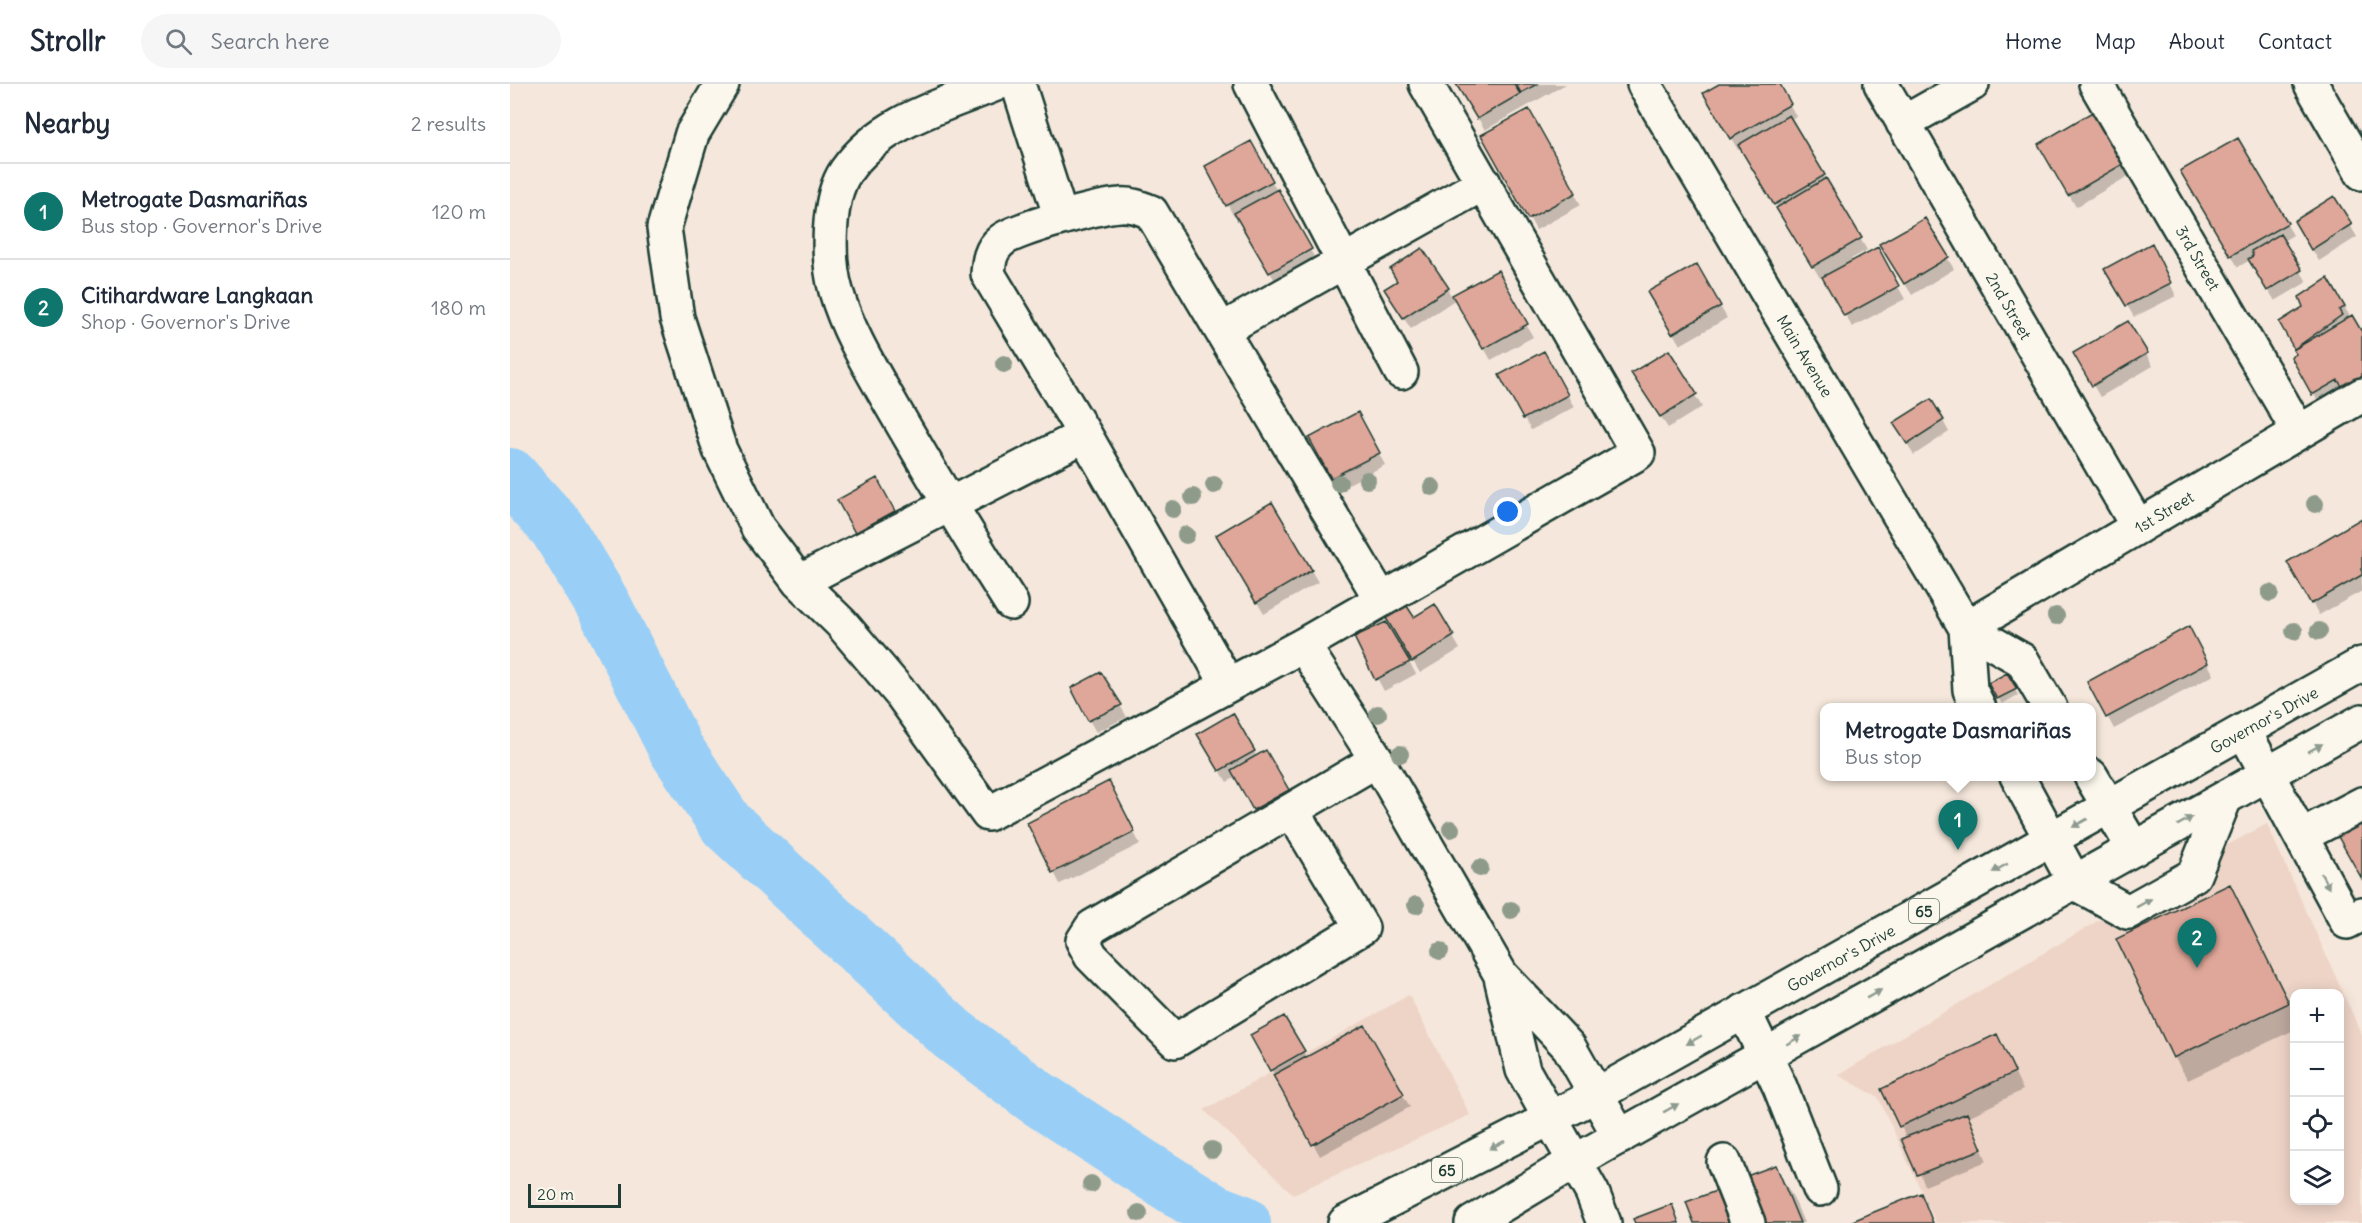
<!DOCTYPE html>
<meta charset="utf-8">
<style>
body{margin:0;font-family:Delius,sans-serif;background:#f6f6f7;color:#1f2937}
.controls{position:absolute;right:18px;bottom:18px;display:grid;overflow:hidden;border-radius:12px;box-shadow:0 3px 15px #0003}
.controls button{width:54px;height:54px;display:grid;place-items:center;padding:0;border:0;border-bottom:2px solid #e0e1e3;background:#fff;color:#1f2937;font:30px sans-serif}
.scale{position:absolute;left:18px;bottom:15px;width:93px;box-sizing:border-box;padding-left:6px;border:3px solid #1f3d34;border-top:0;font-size:16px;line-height:21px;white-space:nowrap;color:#1f3d34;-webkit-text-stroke:4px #fbf7ec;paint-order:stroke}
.you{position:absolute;left:998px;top:428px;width:21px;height:21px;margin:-15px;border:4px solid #fff;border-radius:50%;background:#1a73e8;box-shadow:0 0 0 9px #1a73e833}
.badge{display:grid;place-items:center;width:39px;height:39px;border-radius:50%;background:#0f766e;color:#fff;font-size:20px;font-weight:700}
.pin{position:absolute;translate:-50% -50px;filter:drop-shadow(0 2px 3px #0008)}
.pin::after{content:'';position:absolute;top:32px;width:21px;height:18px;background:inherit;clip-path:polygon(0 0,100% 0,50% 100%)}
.popup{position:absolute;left:1310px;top:619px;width:276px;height:78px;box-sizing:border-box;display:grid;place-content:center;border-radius:12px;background:#fff;filter:drop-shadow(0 2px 4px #0005);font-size:20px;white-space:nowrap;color:#747a83}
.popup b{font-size:22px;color:#1f2937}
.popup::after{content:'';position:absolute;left:50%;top:100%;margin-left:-12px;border:12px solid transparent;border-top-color:#fff}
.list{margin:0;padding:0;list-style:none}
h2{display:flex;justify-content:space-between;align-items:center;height:78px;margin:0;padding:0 24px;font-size:26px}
h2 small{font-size:20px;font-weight:400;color:#747a83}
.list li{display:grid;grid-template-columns:39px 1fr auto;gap:18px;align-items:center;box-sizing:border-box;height:96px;padding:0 24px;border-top:2px solid #e0e1e3}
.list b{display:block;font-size:22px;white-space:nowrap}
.list p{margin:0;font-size:20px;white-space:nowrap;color:#747a83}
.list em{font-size:20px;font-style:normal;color:#747a83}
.icon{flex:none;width:33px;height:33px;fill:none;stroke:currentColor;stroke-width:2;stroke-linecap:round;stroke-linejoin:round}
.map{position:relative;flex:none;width:1852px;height:1139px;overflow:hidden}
header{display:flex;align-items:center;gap:36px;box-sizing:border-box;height:84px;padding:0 30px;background:#fff;border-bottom:2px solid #e0e1e3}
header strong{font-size:28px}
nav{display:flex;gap:33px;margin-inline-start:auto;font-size:21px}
.search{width:420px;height:54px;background:#f6f6f7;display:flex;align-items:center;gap:15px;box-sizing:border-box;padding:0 21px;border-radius:33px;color:#747a83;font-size:22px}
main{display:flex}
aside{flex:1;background:#fff}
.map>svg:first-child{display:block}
</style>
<header>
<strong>Strollr</strong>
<div class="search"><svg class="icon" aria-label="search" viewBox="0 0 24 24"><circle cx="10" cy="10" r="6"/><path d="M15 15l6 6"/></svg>Search here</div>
<nav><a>Home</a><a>Map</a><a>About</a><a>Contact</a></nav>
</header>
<main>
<aside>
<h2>Nearby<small>2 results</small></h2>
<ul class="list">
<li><span class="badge">1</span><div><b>Metrogate Dasmariñas</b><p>Bus stop · Governor's Drive</p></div><em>120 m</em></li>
<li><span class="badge">2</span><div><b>Citihardware Langkaan</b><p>Shop · Governor's Drive</p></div><em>180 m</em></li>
</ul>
</aside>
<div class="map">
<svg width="1852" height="1139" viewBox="0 0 1852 1139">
<rect width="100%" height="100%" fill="#f5e7db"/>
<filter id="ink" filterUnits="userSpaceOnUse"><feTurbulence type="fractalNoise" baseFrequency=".0167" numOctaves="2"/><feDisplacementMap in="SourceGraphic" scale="12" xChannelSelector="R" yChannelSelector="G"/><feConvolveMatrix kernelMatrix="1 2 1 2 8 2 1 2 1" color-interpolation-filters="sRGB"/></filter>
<g filter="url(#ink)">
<path fill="#eed4c7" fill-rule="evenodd" d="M1757 740 1852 951V1139H1426L1368 1013 1328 991 1704 768ZM1784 910H1830V1116H1784Z
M899 911 960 1031 783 1110 694 1026Z"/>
<path fill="#0003" d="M948 0H1003L1010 12 1012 11 1006 0H1056L975 46Z
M1212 0H1268L1286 32 1280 36 1357 166 1341 175 1343 178 1367 165 1395 215 1342 243 1314 192 1310 194 1232 64 1228 66 1195 10Z
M1588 26 1625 88 1566 123 1530 61Z
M1018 27 1071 121 1026 146 974 51Z
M1727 56 1783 151 1773 157 1797 198 1765 217 1740 176 1728 183 1672 88Z
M747 71 807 178 767 200 727 132 724 133 697 82Z
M1824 114 1847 153 1809 177 1792 149Z
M1414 136 1444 185 1402 211 1378 173Z
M1648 173 1666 212 1624 233 1596 186Z
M1186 182 1217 234 1170 261 1139 208Z
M987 188 1023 253 981 276 946 215 901 245 883 218 937 205 942 213Z
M1817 196 1852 251V320L1810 321 1783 273 1787 271 1786 264 1771 239 1795 224Z
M1618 239 1643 282 1590 313 1565 270Z
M1158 268 1192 323 1158 344 1130 301Z
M1034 269 1064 323 1021 346 1014 334Z
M1433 337 1439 348 1404 371 1392 351Z
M854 341 875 381 829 405 801 354Z
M366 396 390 439 353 460 329 417Z
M761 420 808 498 754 530 708 452Z
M1852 436V507L1809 531 1779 478Z
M925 522 950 565 910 589 875 529 903 535Z
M1678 544 1704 591 1604 645 1579 598Z
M846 554 899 578 906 590 874 607Z
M591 590 617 633 586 648 579 636Z
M1496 591 1508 611 1492 620 1480 600Z
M722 631 747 673 756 668 785 718 751 737 726 693 717 698 689 651Z
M605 711 630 760 550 800 519 739Z
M1719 802 1784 929V946L1678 996 1664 973Z
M774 934 797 974 854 943 900 1023 810 1072 742 951Z
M1496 970 1513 1006 1458 1033 1477 1077 1415 1102 1391 1042Z
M1266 1083 1284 1115 1294 1139H1254Z
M1205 1109 1223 1139H1186Z"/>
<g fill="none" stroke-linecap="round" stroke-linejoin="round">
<path stroke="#99cff7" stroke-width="56" d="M0 392 47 444 94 522 166 665 217 741 442 950 526 1013 628 1080 704 1128 733 1139"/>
</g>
<path fill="#dfa799" stroke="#1f3d34" stroke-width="1.5" d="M946 0H1004L1010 10 967 35Z
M1006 0H1027L1011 9Z
M1209 0H1270L1281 20 1220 55 1193 9Z
M1589 24 1620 76 1558 112 1528 60Z
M1019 25 1066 109 1018 135 971 51Z
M1279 31 1315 91 1264 121 1228 61Z
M1728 54 1778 139 1720 172 1670 87Z
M741 57 763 97 716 122 695 82Z
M1316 94 1352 154 1302 183 1266 124Z
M768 105 802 165 759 189 724 129Z
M1824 112 1842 140 1801 166 1784 137Z
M1415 134 1439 173 1394 200 1369 160Z
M1770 150 1792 186 1757 207 1738 175 1743 172 1741 167Z
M1642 159 1661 199 1616 222 1594 185Z
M1368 163 1389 202 1334 232 1312 193Z
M912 164 939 204 893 234 874 205 887 197 880 185Z
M1187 180 1211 222 1162 250 1137 208Z
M988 186 1018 240 973 265 942 211Z
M1818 194 1835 223 1829 226 1832 231 1784 265 1769 238 1793 223 1789 213Z
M1842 231 1852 248V305L1838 313 1828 296 1802 311 1781 273 1786 270 1783 266Z
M1618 237 1638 269 1582 302 1563 269Z
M1159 266 1187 310 1150 333 1121 289Z
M1034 267 1058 311 1013 335 989 291Z
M1421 315 1434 336 1397 360 1383 339Z
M848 328 870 369 821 394 799 354Z
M367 394 385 427 345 449 327 416Z
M762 418 802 486 746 519 706 451Z
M1852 434V491L1801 520 1777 478Z
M893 516 904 533 925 520 944 552 902 578 873 529Z
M876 538 900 578 865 596 844 553Z
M1679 542 1698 579 1596 634 1577 598Z
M591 588 612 621 578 637 561 604Z
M1497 589 1507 605 1487 615 1478 599Z
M723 629 745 667 709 687 687 650Z
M756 666 779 706 743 726 721 686Z
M599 697 625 748 542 789 517 739Z
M1852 725V795L1822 742Z
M1720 800 1779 919 1663 974 1606 855Z
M774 932 795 967 760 987 740 951Z
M855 941 894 1010 802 1061 763 991Z
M1487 950 1505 988 1389 1043 1371 1005Z
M1457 1029 1472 1065 1407 1091 1391 1055Z
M1266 1081 1290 1139H1252L1234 1093Z
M1206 1107 1219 1139H1184L1176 1118Z
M1411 1109 1423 1139H1338L1359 1130Z
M1162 1120 1169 1139H1125L1123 1135Z"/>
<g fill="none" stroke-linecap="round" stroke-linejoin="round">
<g stroke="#1f3d34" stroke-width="38">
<path id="minor" d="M212 0 182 50 154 144 167 234 210 366 248 444 289 498 331 539 392 611 478 730 793 561 1128 369 916 0
M486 0C432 22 371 37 336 87 317 114 317 176 326 207 338 249 364 290 386 329 423 393 461 456 501 519
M508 0 551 134
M741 0 891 288
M1134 0 1456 544 1460 606 1469 624
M1371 0 1628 443
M1586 0 1789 348
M1801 0 1852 89
M1393 39 1462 0
M712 246 974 99
M289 498 575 351
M1456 544 1852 311
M1456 544 1512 576 1540 624
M793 561 867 676 991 891 1059 963 1110 1053
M718 601 575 351 478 190C479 177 480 166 491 157 503 145 591 122 610 121 622 120 631 124 641 128L871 515
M1734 647 1837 838 1852 830
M1507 692 1565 799 1618 828 1684 791 1715 714
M1581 692 1624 765
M782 727 852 844 665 957 581 872 573 857 582 843 867 676
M1791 752 1852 720
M991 893 1013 986 1082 1108 1094 1139
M1234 927 1270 1003 1310 1105
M1214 1078 1238 1139"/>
</g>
<g stroke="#1f3d34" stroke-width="38">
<path id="major" d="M835 1139 1086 1011 1852 580
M962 1139 1064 1078 1852 637"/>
</g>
<use href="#minor" stroke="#fbf7ec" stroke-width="33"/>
<use href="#major" stroke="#fbf7ec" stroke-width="33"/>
</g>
<g fill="#8e9b8b">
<circle cx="494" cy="280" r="9"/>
<circle cx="857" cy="396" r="9"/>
<circle cx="829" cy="399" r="9"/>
<circle cx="704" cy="401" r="9"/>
<circle cx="922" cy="403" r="9"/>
<circle cx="683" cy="413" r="9"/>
<circle cx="1805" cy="420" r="9"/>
<circle cx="663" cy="425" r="9"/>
<circle cx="676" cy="451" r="9"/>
<circle cx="1760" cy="509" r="9"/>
<circle cx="1546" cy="532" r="9"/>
<circle cx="1784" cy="547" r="9"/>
<circle cx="1809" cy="547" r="9"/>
<circle cx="868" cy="630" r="9"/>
<circle cx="890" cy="670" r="9"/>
<circle cx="941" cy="745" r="9"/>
<circle cx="970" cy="784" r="9"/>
<circle cx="906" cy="821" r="9"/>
<circle cx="1001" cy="826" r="9"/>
<circle cx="930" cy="867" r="9"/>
<circle cx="702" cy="1066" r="9"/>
<circle cx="581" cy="1100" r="9"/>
<circle cx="629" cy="1129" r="9"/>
</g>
<defs><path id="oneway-solid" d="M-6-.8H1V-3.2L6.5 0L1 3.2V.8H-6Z" transform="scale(1.5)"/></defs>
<g fill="#8d9a90">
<use href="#oneway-solid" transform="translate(1805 664) rotate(-29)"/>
<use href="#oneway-solid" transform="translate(1675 737) rotate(-29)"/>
<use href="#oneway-solid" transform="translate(1570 739) rotate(151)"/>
<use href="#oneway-solid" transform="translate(1490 784) rotate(151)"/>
<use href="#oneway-solid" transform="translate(1815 797) rotate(62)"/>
<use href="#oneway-solid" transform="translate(1634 819) rotate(-29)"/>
<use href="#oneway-solid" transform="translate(1364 910) rotate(-29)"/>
<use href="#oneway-solid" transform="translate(1184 956) rotate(150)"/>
<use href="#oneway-solid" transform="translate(1284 956) rotate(-30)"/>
<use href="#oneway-solid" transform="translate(1161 1024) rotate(-29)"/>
<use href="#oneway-solid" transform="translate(987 1061) rotate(153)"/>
</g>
</g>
<g text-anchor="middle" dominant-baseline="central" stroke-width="4.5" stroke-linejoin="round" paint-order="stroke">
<g fill="#fbf7ec" stroke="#61756b" stroke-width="1.5">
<rect x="1399" y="815" width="30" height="24" rx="4.5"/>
<rect x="922" y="1074" width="30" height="24" rx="4.5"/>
</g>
<g font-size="15" font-weight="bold" fill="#1f3d34">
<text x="1414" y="827">65</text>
<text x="937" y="1086">65</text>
</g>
<g font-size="16" fill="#1f3d34" stroke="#fbf7ec">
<text transform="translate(1688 174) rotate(60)">3rd Street</text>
<text transform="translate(1499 222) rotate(60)">2nd Street</text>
<text transform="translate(1295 272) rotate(59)">Main Avenue</text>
<text transform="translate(1654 428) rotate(-31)">1st Street</text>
<text transform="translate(1754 636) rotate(-29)">Governor's Drive</text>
<text transform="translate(1331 874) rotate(-29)">Governor's Drive</text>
</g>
</g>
</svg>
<div class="controls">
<button>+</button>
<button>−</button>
<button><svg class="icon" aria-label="locate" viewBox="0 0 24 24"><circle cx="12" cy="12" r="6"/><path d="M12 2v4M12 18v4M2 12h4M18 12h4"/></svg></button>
<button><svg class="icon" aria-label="layers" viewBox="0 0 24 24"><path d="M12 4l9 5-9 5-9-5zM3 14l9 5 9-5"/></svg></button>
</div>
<div class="scale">20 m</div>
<div class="you"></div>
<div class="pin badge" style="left:1448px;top:766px">1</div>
<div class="popup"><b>Metrogate Dasmariñas</b>Bus stop</div>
<div class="pin badge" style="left:1687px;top:884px">2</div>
</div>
</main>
